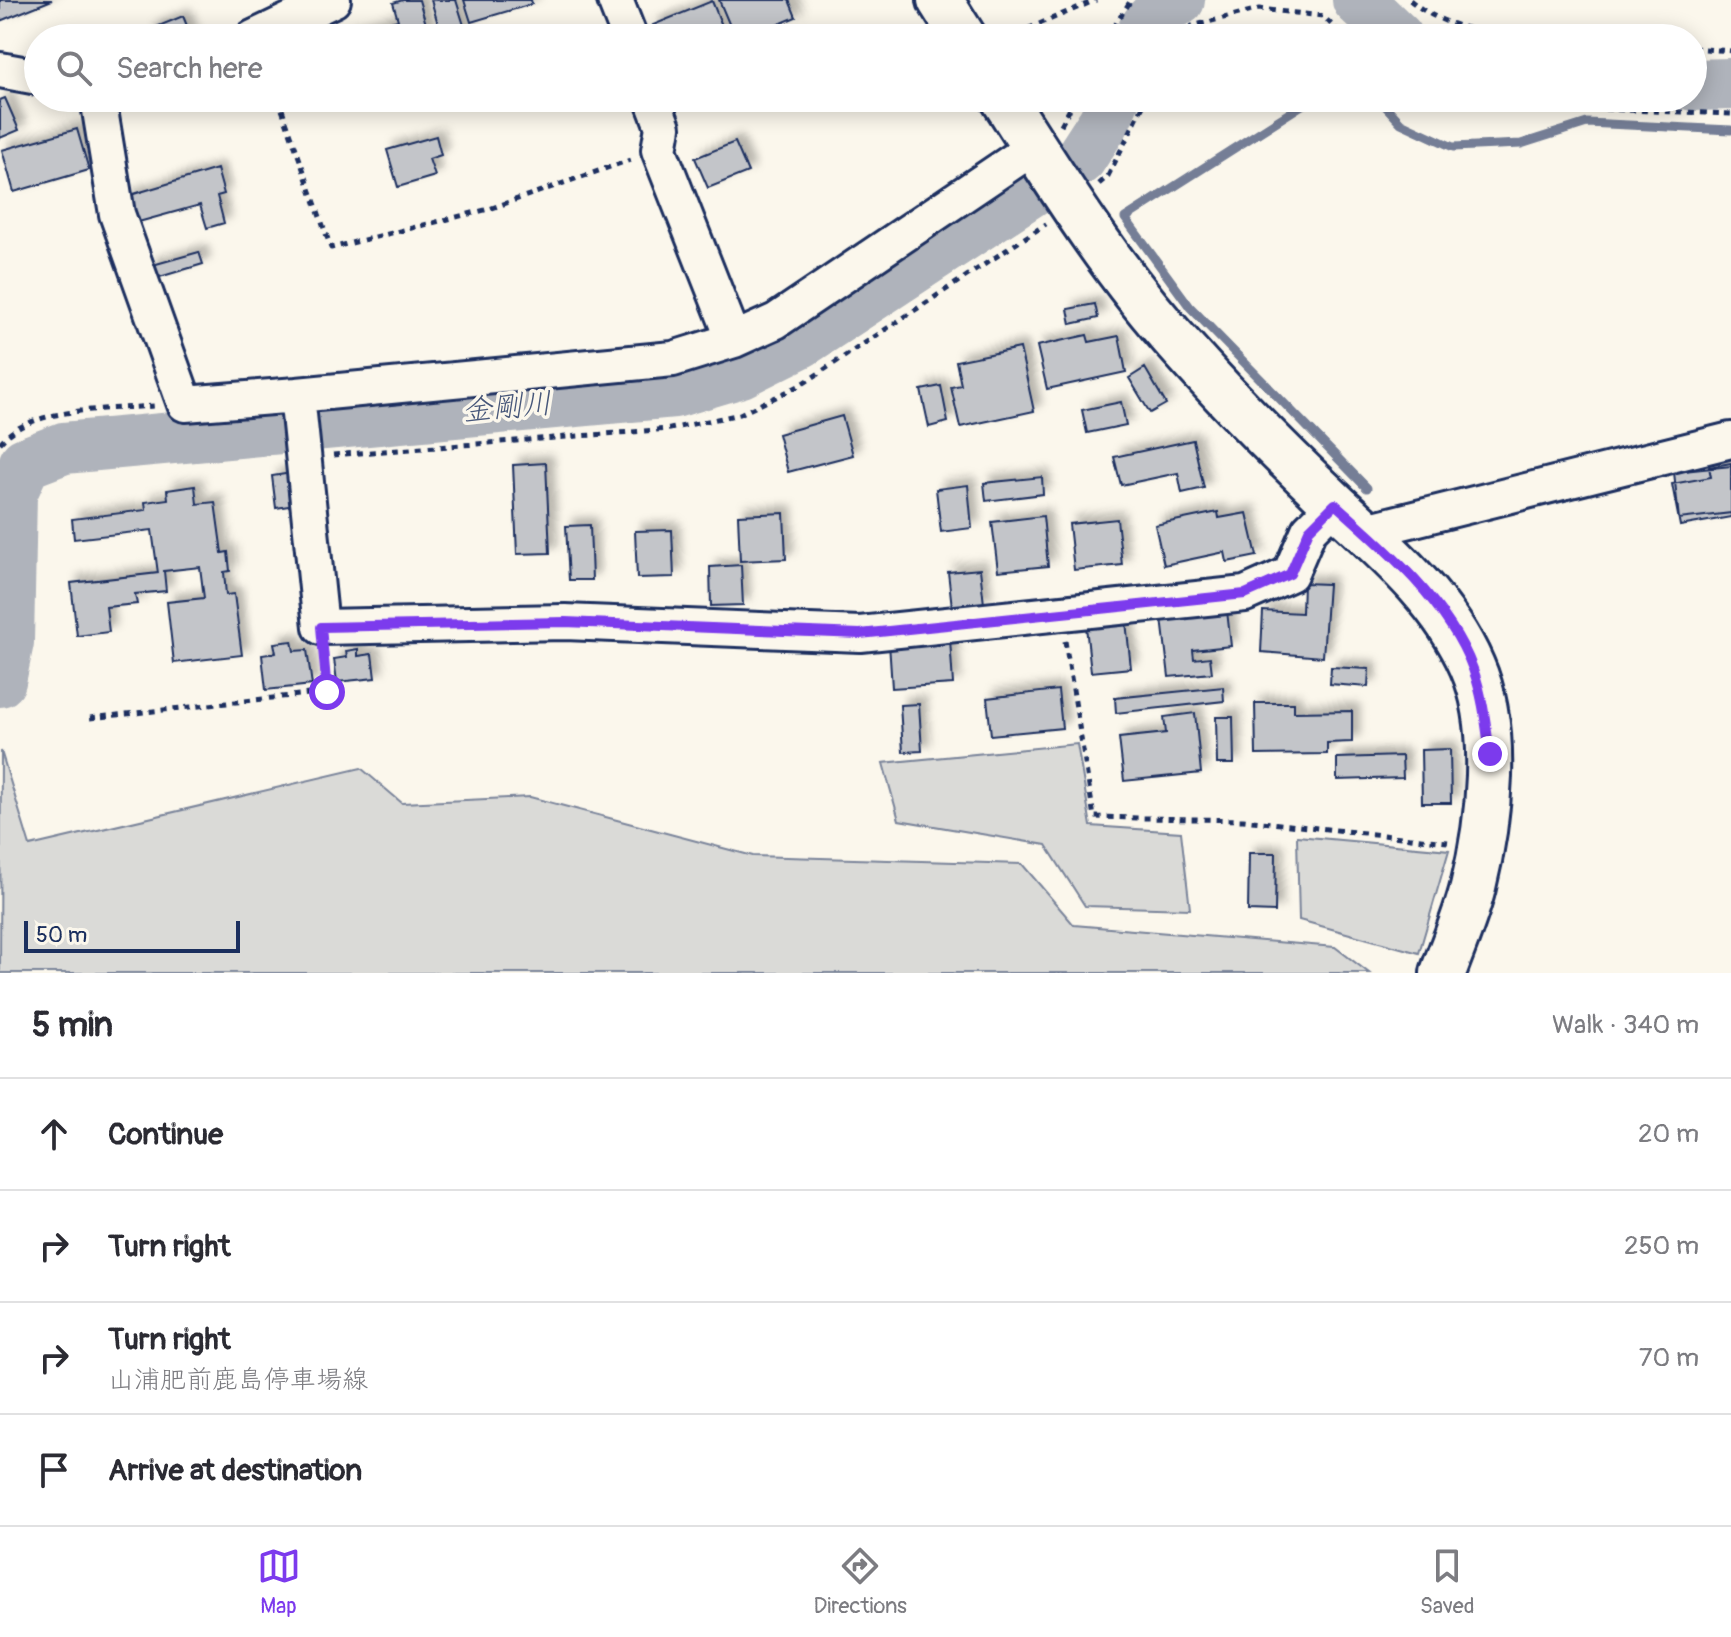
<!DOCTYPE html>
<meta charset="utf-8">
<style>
body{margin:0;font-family:Pangolin,"Klee One",sans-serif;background:#f2f2f3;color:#2b2b33}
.scale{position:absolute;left:24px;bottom:20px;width:216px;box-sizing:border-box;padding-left:8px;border:4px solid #1b2f5e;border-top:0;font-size:22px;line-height:28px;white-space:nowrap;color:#1b2f5e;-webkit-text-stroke:6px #fbf7ec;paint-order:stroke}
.stop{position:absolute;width:24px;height:24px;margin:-18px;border:6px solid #7c3aed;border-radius:50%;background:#fff}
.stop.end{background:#7c3aed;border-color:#fff;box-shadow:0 2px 8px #0008}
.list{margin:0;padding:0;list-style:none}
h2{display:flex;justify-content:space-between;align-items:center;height:104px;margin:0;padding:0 32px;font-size:34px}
h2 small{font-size:26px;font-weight:400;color:#7c7c81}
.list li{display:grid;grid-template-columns:52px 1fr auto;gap:24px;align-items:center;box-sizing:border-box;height:112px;padding:0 32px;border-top:2px solid #e1e1e2}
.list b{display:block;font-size:30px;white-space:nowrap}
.list p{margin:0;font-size:26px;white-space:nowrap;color:#7c7c81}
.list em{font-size:26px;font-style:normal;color:#7c7c81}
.icon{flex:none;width:44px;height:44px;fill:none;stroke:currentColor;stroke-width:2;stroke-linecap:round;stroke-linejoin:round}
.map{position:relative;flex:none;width:1731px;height:973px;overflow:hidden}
.search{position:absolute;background:#fff;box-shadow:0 4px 20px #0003;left:24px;right:24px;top:24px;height:88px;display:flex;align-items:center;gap:20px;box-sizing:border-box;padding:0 28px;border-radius:44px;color:#7c7c81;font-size:30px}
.sheet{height:552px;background:#fff}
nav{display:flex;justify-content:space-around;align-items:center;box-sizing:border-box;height:112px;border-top:2px solid #e1e1e2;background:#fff;font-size:22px;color:#7c7c81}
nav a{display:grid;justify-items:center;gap:4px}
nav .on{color:#7c3aed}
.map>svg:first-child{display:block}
</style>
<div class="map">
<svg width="1731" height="973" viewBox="0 0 1731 973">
<defs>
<filter id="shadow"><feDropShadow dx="7" dy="-7" stdDeviation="4" flood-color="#0004"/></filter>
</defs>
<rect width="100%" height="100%" fill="#fbf7ec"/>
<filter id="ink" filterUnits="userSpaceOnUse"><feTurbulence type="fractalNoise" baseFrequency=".0125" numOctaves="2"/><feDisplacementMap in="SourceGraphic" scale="16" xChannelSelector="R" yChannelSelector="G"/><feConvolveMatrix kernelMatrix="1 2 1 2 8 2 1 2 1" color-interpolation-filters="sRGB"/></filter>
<g filter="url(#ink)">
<path fill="#dadad7" stroke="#7a849a" stroke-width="2" d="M1077 744 1091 826 1181 832 1190 909 1085 906 1046 845 899 820 883 763Z
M1 751 30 846 361 768 402 803 530 797 753 856 1022 864 1074 925 1335 947 1369 973H0Z
M1297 836 1449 850 1419 953 1299 920Z"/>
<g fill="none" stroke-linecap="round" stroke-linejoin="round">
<path stroke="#747e96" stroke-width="9" d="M1313 98 1125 218 1190 307 1367 488
M1378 98 1401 123 1453 147 1521 144 1587 123 1731 130"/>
<path stroke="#afb3bb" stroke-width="52" d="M1358 0 1398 38
M1140 38C1147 22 1162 6 1179 0
M1693 85 1731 84
M0 681 8 642 11 494 25 463 64 448 674 392 741 372 801 342 1080 159 1104 122 1114 98"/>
</g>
<path fill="#c3c5c9" stroke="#1b2f5e" stroke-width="2" filter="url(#shadow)" d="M0 0H52L0 21Z
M403 0H419L430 38H350L349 33 398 20 393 3Z
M431 0H456L468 38H442Z
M464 0H531L532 4 471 22Z
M719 0H789L796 17 746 38H735Z
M712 1 727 38H658L653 25Z
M183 16 192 38H153L149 30Z
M5 98 19 130 0 138V100Z
M77 129 89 170 14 192 2 150Z
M436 136 441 155 429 159 435 176 398 187 387 150Z
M735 142 748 172 708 188 695 158Z
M217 169 224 194 217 196 224 223 207 228 200 205 135 223 127 196Z
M199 252 203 264 153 279 149 266Z
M1095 304 1098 318 1071 324 1068 309Z
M1087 335 1089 342 1119 336 1126 372 1047 389 1037 346Z
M1020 348 1034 411 960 427 951 387 961 385 956 361Z
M1145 368 1166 404 1150 413 1129 378Z
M941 386 948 422 929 427 921 390Z
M1121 402 1126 425 1087 433 1082 410Z
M842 416 853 455 788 472 778 434Z
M1193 440 1204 488 1182 493 1178 473 1121 485 1114 457Z
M546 463 550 553 517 554 513 465Z
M1731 463V517L1680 526 1672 484 1711 477 1709 467Z
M1731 466V513L1679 519 1674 472Z
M292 473 295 505 276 508 272 476Z
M1042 477 1043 494 986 501 984 483Z
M968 485 972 528 941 532 936 489Z
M195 486 197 504 215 502 222 553 228 552 230 571 224 572 226 595 234 594 242 655 174 663 167 602 204 598 200 567 164 571 166 591 135 594 137 604 106 607 109 632 77 636 71 583 158 573 152 530 74 539 72 519 146 510 145 502 168 499 167 490Z
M1218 512 1219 518 1247 513 1257 556 1227 562 1225 552 1164 565 1155 525Z
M784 513 786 559 740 561 738 515Z
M1043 516 1048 566 998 571 992 522Z
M1117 519 1122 565 1074 570 1069 524Z
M590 525 592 580H569L566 526Z
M672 530 674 577 637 578 635 531Z
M741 565 743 605 711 606 710 567Z
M980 569 984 604 952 607 948 572Z
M1303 583 1328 584 1323 657 1261 652 1263 611 1302 613Z
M1227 611 1231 646 1193 650 1194 659 1210 657 1212 673 1169 677 1162 618Z
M1125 612 1131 668 1091 672 1085 617Z
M950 639 953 684 892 688 889 643Z
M292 641 294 651 307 650 312 685 266 690 262 655 276 653 274 643Z
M358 649V656L372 654 375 678 337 682 334 659 347 657 346 651Z
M1331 667 1369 669 1368 687 1330 684Z
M1223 687 1224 701 1116 713 1115 698Z
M1058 690 1062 728 991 735 987 698Z
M1255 703H1294V712L1352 711V742L1327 743V754L1256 755Z
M919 704 922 751 903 752 900 705Z
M1195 713 1201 773 1124 781 1119 738 1166 733 1164 717Z
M1216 717H1233L1234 764H1217Z
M1450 749 1451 803H1422L1421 750Z
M1402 756 1403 778 1337 780V758Z
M1249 853H1276L1275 912 1248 911Z"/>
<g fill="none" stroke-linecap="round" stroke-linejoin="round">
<g stroke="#1b2f5e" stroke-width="40">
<path id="street" d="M615 0 630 38
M253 38 333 0
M0 70 38 77
M98 98 117 214 185 404 297 395 673 359 734 340 776 321 1034 147
M652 98 663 127 659 150 734 340
M297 395 321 627 565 622 860 634 1245 594 1290 574 1309 530 1335 504
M1366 531 1731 440"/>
</g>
<g stroke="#1b2f5e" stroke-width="50">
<path id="secondary" d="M940 0 964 38
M1003 98C1058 184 1113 273 1183 349 1231 403 1283 455 1336 505 1387 552 1443 600 1472 666 1500 729 1489 822 1473 887 1466 916 1453 945 1443 973"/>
</g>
<path stroke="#1b2f5e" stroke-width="5" stroke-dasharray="6 6" stroke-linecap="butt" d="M1410 0C1453 37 1512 34 1565 38
M1006 38 1096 0
M1107 38 1131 0
M1180 38 1192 26 1259 9 1323 16 1345 38
M1693 48 1731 51
M278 98 331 248 489 209 630 160
M1438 98 1451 103 1731 114
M1061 125 1076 98
M1099 184 1108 176 1147 98
M0 443C31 406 109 410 154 406
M333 455 670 429 740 414 801 385 1046 224
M1065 641 1094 817 1243 820 1448 842
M90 718 327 692 324 656"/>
<use href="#street" stroke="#fbf7ec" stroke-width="34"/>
<use href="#secondary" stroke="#fbf7ec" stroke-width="44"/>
</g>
</g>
<g fill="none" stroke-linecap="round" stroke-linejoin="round" filter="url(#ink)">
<path stroke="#7c3aed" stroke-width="10" d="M327 692 321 627 565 622 860 634 1245 594 1290 574 1309 530 1335 504C1385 548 1449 604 1473 669 1483 696 1486 725 1490 754"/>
</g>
<g text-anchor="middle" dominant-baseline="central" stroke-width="7" stroke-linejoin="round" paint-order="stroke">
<g font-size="30" font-style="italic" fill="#47577a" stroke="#fbf7ec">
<text transform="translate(507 407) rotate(-5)">金剛川</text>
</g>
</g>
</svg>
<div class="scale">50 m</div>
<div class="stop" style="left:327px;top:692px"></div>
<div class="stop end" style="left:1490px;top:754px"></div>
<div class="search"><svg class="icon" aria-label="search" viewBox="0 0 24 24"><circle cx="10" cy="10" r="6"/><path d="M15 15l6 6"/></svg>Search here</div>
</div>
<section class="sheet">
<h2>5 min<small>Walk · 340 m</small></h2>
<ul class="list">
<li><svg class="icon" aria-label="ahead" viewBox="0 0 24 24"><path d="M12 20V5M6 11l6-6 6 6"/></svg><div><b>Continue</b></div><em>20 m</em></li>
<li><svg class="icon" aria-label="right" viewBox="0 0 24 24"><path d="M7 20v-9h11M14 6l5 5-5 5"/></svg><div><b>Turn right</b></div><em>250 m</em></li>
<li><svg class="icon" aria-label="right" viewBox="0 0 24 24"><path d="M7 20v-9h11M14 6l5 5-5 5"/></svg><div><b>Turn right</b><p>山浦肥前鹿島停車場線</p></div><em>70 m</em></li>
<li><svg class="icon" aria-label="arrive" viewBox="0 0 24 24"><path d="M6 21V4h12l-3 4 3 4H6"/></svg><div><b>Arrive at destination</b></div></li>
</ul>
</section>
<nav>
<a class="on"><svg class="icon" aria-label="map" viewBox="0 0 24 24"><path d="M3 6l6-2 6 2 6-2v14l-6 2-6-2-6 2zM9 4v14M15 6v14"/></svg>Map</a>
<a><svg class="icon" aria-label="directions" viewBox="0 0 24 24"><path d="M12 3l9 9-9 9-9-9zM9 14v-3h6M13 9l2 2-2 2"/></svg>Directions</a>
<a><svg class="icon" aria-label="saved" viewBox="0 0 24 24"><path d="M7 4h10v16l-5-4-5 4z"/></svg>Saved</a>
</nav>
